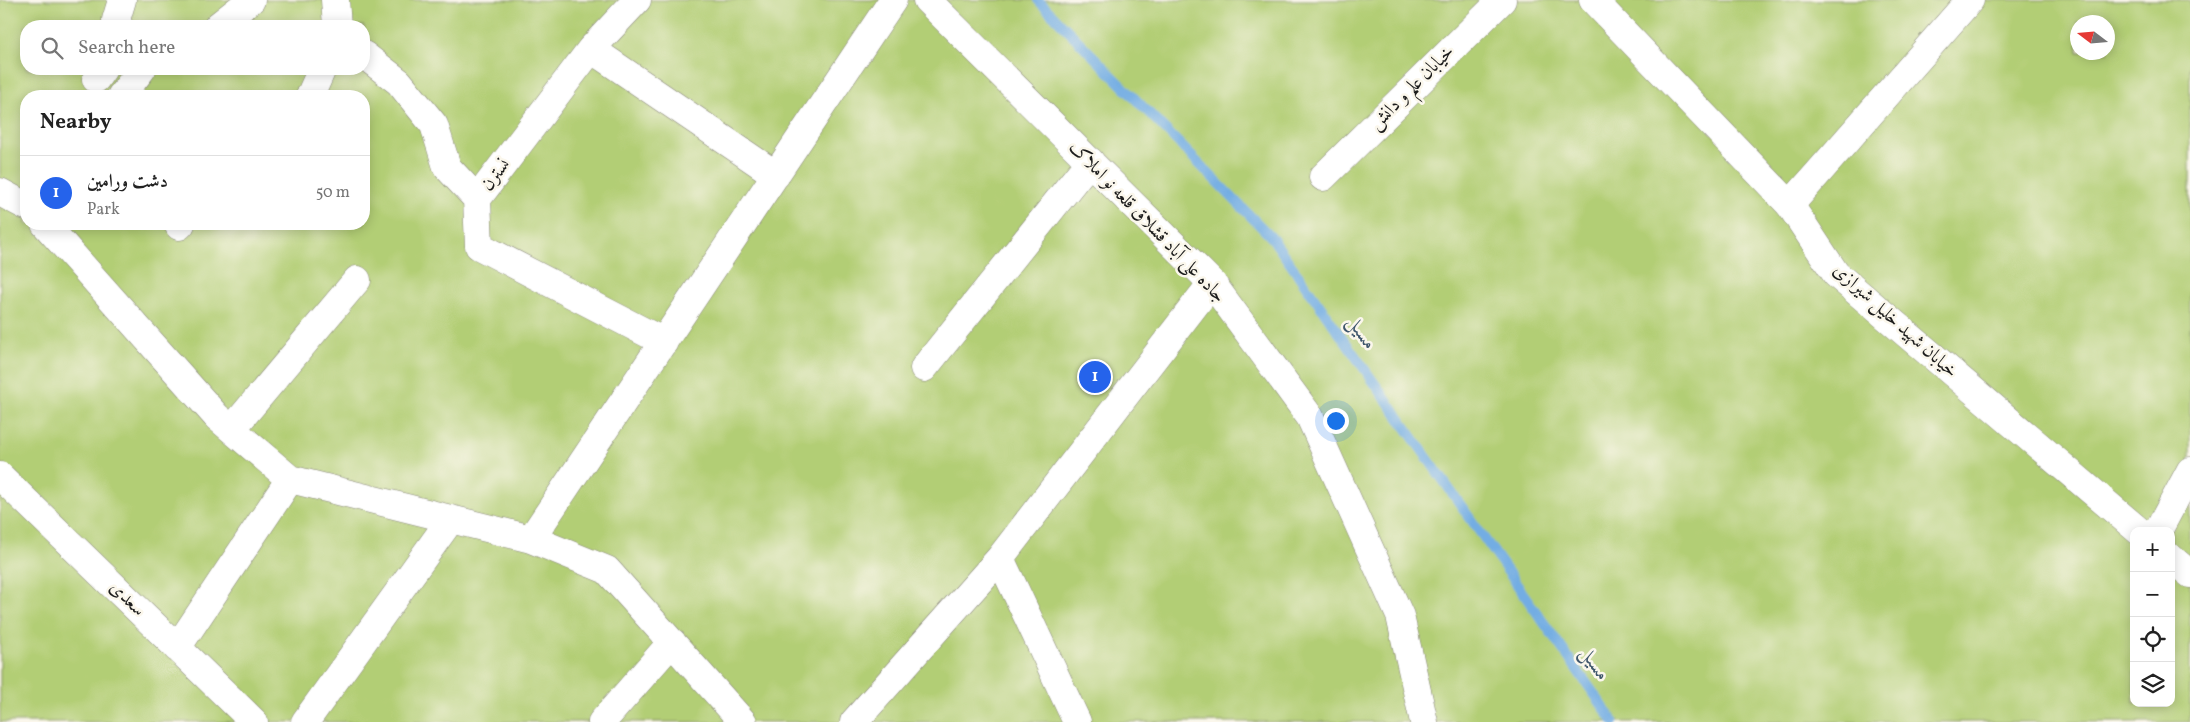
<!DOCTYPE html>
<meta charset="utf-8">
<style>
body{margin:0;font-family:Vollkorn,Amiri,serif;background:#f6f6f6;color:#222}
.controls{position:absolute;right:15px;bottom:15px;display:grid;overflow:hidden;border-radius:10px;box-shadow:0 2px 12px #0003}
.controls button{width:45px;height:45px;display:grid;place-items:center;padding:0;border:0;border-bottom:1px solid #e0e0e0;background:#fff;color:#222;font:25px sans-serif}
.compass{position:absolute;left:2070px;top:15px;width:45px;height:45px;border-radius:50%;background:#fff;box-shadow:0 2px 12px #0003;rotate:286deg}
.you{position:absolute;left:1335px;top:420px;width:18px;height:18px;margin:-12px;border:4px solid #fff;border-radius:50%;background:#1a73e8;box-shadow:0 0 0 8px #1a73e833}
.badge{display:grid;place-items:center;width:32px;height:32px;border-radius:50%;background:#2563eb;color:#fff;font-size:16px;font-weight:700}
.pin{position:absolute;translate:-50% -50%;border:2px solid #fff;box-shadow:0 1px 5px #0006}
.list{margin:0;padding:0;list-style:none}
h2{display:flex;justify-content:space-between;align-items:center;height:65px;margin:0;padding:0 20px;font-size:21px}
h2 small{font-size:16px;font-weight:400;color:#767676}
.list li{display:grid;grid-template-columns:32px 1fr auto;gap:15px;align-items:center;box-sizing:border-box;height:75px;padding:0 20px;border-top:1px solid #e0e0e0}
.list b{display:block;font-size:19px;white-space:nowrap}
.list p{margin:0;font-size:16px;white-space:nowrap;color:#767676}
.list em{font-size:16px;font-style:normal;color:#767676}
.icon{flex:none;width:28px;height:28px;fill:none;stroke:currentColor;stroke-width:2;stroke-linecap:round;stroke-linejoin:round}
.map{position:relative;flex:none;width:2190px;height:722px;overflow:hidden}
.search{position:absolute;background:#fff;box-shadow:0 2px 12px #0003;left:20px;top:20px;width:350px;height:55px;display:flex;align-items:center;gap:12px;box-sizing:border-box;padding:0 18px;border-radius:20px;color:#767676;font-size:19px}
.panel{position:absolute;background:#fff;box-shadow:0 2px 12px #0003;left:20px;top:90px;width:350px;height:140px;border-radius:20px}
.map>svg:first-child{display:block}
</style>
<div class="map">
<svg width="2190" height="722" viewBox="0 0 2190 722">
<rect width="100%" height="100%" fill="#fbf7ec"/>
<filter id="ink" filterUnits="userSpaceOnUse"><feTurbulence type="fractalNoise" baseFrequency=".02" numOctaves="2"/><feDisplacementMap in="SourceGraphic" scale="10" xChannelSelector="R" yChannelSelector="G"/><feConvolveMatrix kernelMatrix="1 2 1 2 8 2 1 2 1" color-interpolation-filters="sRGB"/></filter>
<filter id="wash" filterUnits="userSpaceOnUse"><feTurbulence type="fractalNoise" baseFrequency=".0096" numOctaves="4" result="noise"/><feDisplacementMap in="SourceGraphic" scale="20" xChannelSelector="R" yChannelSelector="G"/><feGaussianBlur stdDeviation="1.12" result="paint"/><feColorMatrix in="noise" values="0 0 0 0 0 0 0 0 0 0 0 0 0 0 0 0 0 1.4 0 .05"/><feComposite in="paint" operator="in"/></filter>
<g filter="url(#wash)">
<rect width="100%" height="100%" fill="#f1ebd2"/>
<path fill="#b2ce75" stroke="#677548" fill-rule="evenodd" d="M0 0H2190V722H0ZM2078 22H2108V52H2078ZM26 26H364V69H26ZM26 96H364V224H26ZM2134 531H2171V703H2134Z"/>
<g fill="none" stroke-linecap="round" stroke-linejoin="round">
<path stroke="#73ade3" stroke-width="10" d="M1038 0 1272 238 1614 722"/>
</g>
</g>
<g filter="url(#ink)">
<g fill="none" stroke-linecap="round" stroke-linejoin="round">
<g stroke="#868477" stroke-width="29">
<path id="minor" d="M335 0 337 26
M637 0 591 49 477 199 479 246 664 342
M119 26 116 20 122 0
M218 26 251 0
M591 49 776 175
M364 55 399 82 434 125 447 167 477 199
M96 79 103 69
M121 96 142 69
M310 96 322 69
M1323 177 1502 0
M0 192 26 206
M1790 205 1970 0
M45 224 217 417 290 479 531 539 607 570 743 722
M179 226 181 224
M924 368 1090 161
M232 429 357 280
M0 476 254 722
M2158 531 2190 471
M531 539 893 0
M1000 558 1077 722
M177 648 290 479
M305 722 451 519
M602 722 672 642
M854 722 1000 558 1212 283"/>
</g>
<g stroke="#868477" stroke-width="29">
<path id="tertiary" d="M927 0 1212 283 1310 417 1400 616 1424 722
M1593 0 1790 205 1836 274 2139 531
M2171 558 2190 574"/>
</g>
<use href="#minor" stroke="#fff" stroke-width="28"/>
<use href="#tertiary" stroke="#fff" stroke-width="28"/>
</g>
</g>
<g text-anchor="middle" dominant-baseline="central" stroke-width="5" stroke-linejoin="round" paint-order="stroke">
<g font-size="19" fill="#1c1c1c" stroke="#fbf7ec">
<text transform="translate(1412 88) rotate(-45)">خیابان علم و دانش</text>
<text transform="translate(496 175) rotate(-53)">نسترن</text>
<text transform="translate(1147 222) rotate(46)">جاده علی آباد قشلاق قلعه نو املاک</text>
<text transform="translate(1895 321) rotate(42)">خیابان شهید خلیل شیرازی</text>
<text transform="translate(127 599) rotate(44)">سعدی</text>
</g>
<g font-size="20" font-style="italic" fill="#3f566c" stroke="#fbf7ec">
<text transform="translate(1361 333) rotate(55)">مسیل</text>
<text transform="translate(1594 664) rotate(55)">مسیل</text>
</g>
</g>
</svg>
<div class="controls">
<button>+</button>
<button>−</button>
<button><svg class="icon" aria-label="locate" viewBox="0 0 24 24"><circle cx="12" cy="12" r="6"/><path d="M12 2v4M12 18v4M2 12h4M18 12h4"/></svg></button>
<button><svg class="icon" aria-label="layers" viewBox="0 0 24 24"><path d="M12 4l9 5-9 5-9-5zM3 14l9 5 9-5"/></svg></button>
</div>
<svg class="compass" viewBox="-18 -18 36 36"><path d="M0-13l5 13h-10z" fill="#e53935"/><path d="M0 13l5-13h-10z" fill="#767676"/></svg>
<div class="you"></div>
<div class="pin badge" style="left:1095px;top:377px">1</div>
<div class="search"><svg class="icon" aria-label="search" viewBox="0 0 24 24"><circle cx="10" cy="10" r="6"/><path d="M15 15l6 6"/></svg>Search here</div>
<section class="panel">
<h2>Nearby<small></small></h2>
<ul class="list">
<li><span class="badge">1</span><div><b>دشت ورامین</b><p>Park</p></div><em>50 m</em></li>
</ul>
</section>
</div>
